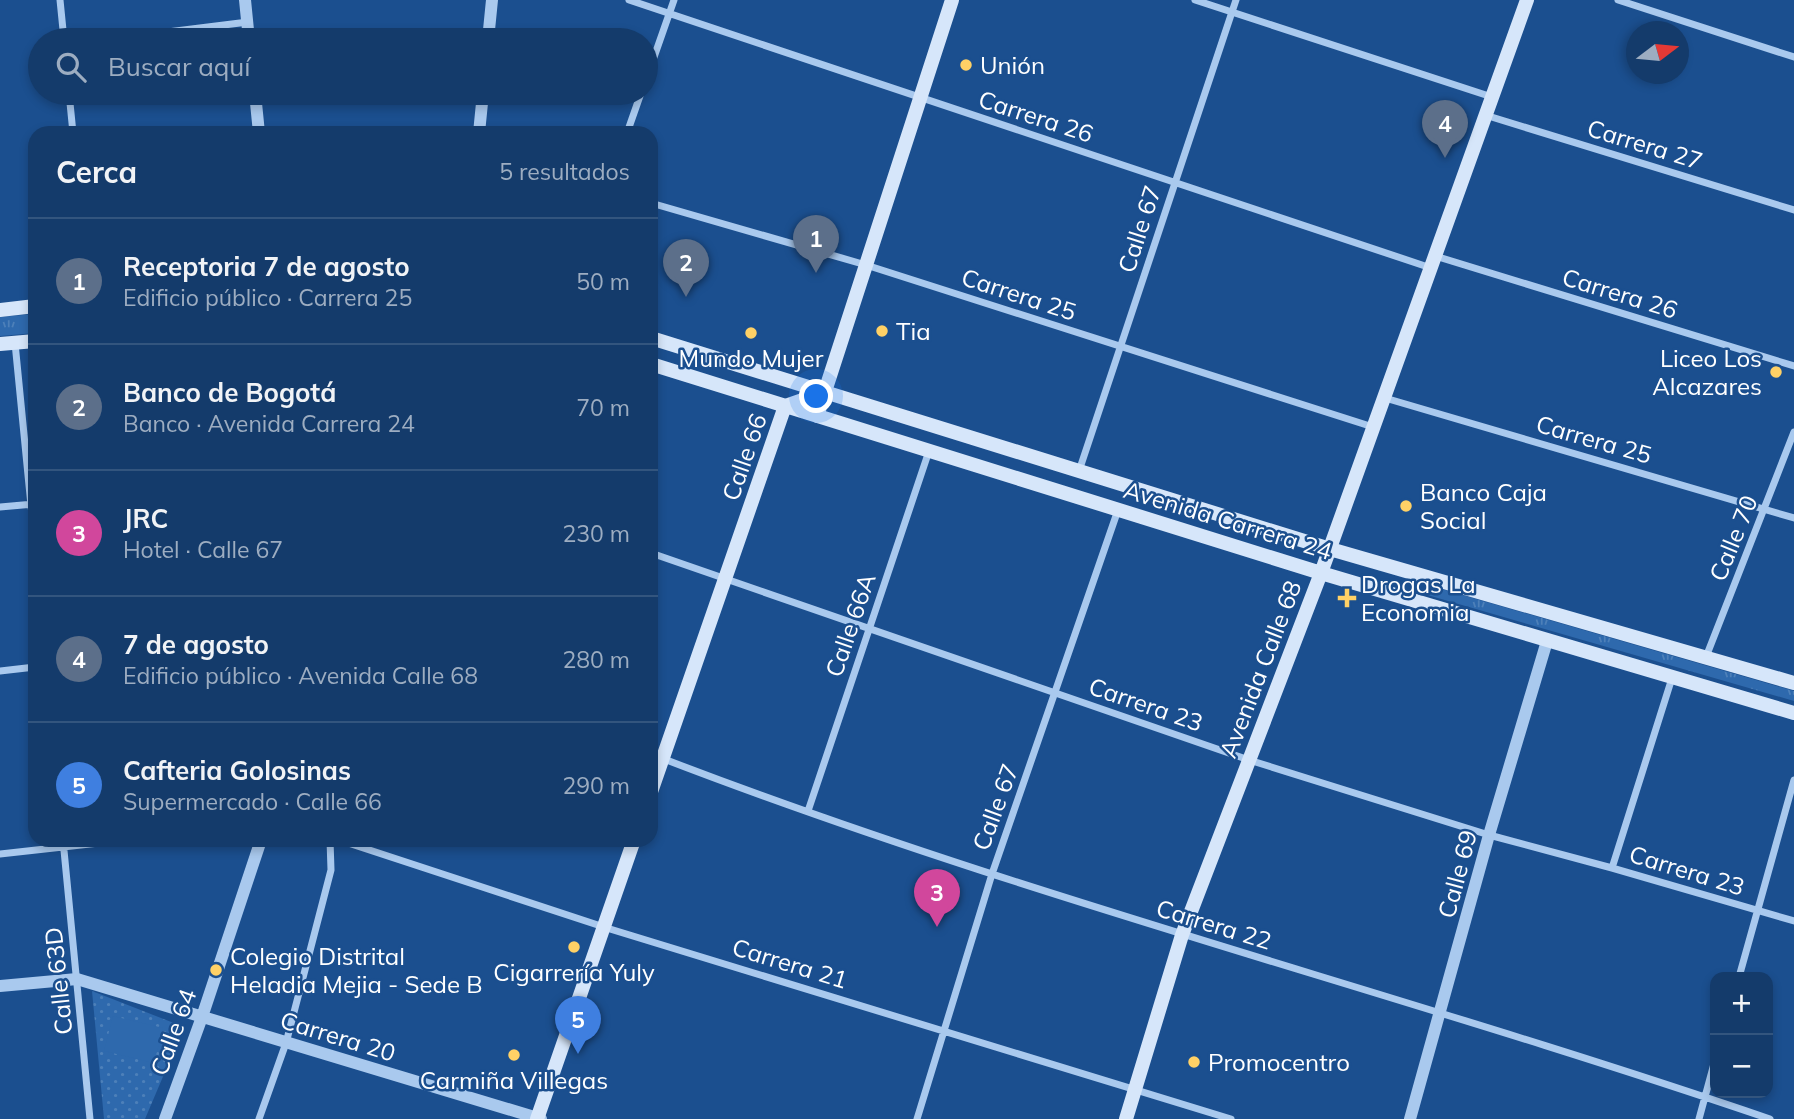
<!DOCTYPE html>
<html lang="es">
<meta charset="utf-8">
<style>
body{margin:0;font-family:Mulish,sans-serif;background:#1d4271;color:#f1f3f6}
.controls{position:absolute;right:21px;bottom:21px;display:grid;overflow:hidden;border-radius:14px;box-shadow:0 4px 10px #0003}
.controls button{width:63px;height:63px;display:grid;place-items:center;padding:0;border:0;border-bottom:2px solid #33557e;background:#143b6b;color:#f1f3f6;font:35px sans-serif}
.compass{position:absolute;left:1626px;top:21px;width:63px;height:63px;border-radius:50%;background:#143b6b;box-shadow:0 4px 10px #0003;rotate:74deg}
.you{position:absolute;left:817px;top:397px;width:24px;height:24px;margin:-18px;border:5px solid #fff;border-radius:50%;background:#1a73e8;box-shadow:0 0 0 10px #1a73e833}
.badge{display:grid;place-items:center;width:46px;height:46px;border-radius:50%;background:#e797bd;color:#fff;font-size:23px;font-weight:700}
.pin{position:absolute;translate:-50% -58px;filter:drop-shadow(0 2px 4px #0008)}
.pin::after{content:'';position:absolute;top:37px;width:24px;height:21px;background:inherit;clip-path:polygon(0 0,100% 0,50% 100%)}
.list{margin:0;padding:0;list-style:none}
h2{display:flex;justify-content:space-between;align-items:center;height:91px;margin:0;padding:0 28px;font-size:30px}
h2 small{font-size:23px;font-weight:400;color:#9dadc1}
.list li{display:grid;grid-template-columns:46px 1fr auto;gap:21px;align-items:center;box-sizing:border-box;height:126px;padding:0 28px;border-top:2px solid #33557e}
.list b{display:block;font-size:26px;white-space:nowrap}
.list p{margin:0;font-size:23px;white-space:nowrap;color:#9dadc1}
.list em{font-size:23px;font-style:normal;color:#9dadc1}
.icon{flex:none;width:38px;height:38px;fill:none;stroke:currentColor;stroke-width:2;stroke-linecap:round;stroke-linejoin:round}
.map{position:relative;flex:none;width:1794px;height:1119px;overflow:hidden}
.search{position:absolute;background:#143b6b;box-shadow:0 4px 10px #0003;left:28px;top:28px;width:630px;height:77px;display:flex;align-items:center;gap:18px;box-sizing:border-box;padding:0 24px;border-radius:38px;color:#9dadc1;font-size:26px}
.panel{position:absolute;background:#143b6b;box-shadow:0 4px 10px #0003;left:28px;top:126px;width:630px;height:721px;border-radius:21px}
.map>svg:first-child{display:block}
</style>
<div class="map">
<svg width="1794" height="1119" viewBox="0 0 1794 1119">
<defs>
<pattern id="grass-tufts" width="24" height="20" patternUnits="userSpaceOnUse" patternTransform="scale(1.75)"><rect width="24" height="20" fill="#2e69ad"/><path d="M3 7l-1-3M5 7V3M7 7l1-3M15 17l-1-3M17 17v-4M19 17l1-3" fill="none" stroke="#4d80b9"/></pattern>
<pattern id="park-dots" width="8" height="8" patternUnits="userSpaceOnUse" patternTransform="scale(1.75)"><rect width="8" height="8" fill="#2e69ad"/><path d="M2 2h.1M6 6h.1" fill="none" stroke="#4d80b9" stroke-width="1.8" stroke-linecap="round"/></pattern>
</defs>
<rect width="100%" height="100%" fill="#1b4f8f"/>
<path fill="url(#grass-tufts)" d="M35 314V333L0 336V317Z
M1428 585 1794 691V701L1424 594Z"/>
<path fill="url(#park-dots)" d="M92 991 184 1027 145 1119H104Z"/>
<path fill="#2e69ad" d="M113 1016 163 1028 154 1063 104 1051Z"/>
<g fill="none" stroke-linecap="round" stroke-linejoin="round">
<path stroke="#a9c9ee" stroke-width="7" d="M60 0 64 40
M629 0 1431 268
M1195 0 1492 97
M1618 0 1794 57
M103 40 248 22
M646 80 674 0
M69 93 73 133
M1485 115 1794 210
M627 133 641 93
M651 203 866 265 1373 427
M1435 256 1794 366
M15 343 35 546
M1385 398 1794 518
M1079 471 1236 0
M0 507 34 504
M651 553 1249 760 1489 835 1612 868 1794 921
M1706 657 1794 432
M0 671 35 667
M651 754C1017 896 1399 992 1770 1119
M808 811 929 451
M63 840 90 1119
M339 840 610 929 1231 1119
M0 854 126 840
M1612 868 1672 678
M1739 977 1794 780
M259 1119 286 1043 331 870 330 840
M917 1119 992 874 1118 510
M1699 1119 1715 1060"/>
<path stroke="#a9c9ee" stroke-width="12" d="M245 0 249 40
M488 40 492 0
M255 93 259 133
M479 133 483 93
M0 986 77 979 541 1119
M165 1119 202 1017 261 840
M1410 1119 1489 835 1547 641"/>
<path stroke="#d6e6fa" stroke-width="14" d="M0 310 35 306
M651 338 1330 549 1794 683
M0 344 35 341
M651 364 1321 573 1794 713
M785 406 825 392
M817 416 952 0
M651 792 785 406
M537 1119 634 840
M1126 1119 1182 935 1321 573 1527 0"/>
</g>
<g fill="#ffd166" stroke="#1b4f8f" stroke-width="2.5">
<circle cx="966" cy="65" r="7"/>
<circle cx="882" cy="331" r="7"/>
<circle cx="751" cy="333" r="7"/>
<circle cx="1776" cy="372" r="7"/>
<circle cx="1406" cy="506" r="7"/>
<path d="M1343.5 587.5h7v7h7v7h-7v7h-7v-7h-7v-7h7z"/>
<circle cx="574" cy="947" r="7"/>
<circle cx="216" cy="970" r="7"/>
<circle cx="514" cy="1055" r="7"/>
<circle cx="1194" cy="1062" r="7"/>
</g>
<g text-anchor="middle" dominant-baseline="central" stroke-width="5" stroke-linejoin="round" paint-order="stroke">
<g font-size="24" fill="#fff" stroke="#1b4f8f" text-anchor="start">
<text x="980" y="65">Unión</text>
<text x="896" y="331">Tia</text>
<text x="751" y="358" text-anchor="middle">Mundo Mujer</text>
<text x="1762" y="358" text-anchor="end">Liceo Los<tspan x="1762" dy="28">Alcazares</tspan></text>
<text x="1420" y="492">Banco Caja<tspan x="1420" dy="28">Social</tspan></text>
<text x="1361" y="584">Drogas La<tspan x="1361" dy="28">Economia</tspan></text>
<text x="230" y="956">Colegio Distrital<tspan x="230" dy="28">Heladia Mejia - Sede B</tspan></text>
<text x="574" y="972" text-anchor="middle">Cigarrería Yuly</text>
<text x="1208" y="1062">Promocentro</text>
<text x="514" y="1080" text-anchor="middle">Carmiña Villegas</text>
</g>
<g font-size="24" fill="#fff" stroke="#1b4f8f">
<text transform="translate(1036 116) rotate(18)">Carrera 26</text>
<text transform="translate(1645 144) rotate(17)">Carrera 27</text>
<text transform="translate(1139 229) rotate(-72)">Calle 67</text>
<text transform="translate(1620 293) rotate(17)">Carrera 26</text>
<text transform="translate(1019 294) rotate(18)">Carrera 25</text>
<text transform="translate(1594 439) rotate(16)">Carrera 25</text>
<text transform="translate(744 457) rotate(-71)">Calle 66</text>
<text transform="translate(1228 520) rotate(17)">Avenida Carrera 24</text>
<text transform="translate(1733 538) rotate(-68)">Calle 70</text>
<text transform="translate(850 625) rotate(-71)">Calle 66A</text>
<text transform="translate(1260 669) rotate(-69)">Avenida Calle 68</text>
<text transform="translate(1146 704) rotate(19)">Carrera 23</text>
<text transform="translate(995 807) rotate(-70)">Calle 67</text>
<text transform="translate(1687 870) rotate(17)">Carrera 23</text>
<text transform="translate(1457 874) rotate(-75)">Calle 69</text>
<text transform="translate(1214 924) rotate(17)">Carrera 22</text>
<text transform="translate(790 963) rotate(17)">Carrera 21</text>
<text transform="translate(58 981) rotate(-96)">Calle 63D</text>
<text transform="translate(173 1032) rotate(-70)">Calle 64</text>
<text transform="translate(338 1036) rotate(17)">Carrera 20</text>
</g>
</g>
</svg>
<div class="controls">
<button>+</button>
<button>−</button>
</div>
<svg class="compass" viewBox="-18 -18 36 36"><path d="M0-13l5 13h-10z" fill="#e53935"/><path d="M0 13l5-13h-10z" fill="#9dadc1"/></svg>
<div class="you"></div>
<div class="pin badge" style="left:816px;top:273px;background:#5c6f8a">1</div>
<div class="pin badge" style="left:686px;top:297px;background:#5c6f8a">2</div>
<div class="pin badge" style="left:937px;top:927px;background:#d1479c">3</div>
<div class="pin badge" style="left:1445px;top:158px;background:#5c6f8a">4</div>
<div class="pin badge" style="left:578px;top:1054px;background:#3f7fe0">5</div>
<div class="search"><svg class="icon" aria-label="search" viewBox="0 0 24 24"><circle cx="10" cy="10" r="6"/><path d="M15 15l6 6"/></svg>Buscar aquí</div>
<section class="panel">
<h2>Cerca<small>5 resultados</small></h2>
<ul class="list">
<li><span class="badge" style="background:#5c6f8a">1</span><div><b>Receptoria 7 de agosto</b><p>Edificio público · Carrera 25</p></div><em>50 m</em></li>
<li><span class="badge" style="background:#5c6f8a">2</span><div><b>Banco de Bogotá</b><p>Banco · Avenida Carrera 24</p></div><em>70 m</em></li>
<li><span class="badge" style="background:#d1479c">3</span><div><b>JRC</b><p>Hotel · Calle 67</p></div><em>230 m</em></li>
<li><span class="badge" style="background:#5c6f8a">4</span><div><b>7 de agosto</b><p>Edificio público · Avenida Calle 68</p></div><em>280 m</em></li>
<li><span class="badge" style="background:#3f7fe0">5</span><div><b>Cafteria Golosinas</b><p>Supermercado · Calle 66</p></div><em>290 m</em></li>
</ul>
</section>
</div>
